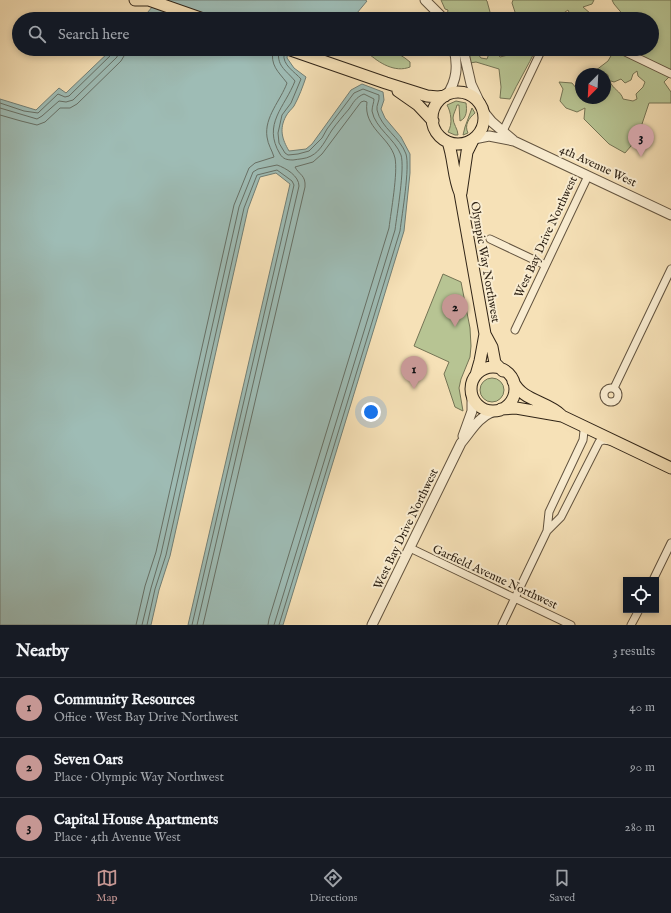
<!DOCTYPE html>
<meta charset="utf-8">
<style>
body{margin:0;font-family:"IM FELL English",serif;background:#20242c;color:#f1f3f6}
.controls{position:absolute;right:12px;bottom:12px;display:grid;overflow:hidden;border-radius:0px;box-shadow:0 2px 6px #0003}
.controls button{width:36px;height:36px;display:grid;place-items:center;padding:0;border:0;border-bottom:1px solid #363941;background:#171b24;color:#f1f3f6;font:20px sans-serif}
.compass{position:absolute;left:575px;top:68px;width:36px;height:36px;border-radius:50%;background:#171b24;box-shadow:0 2px 6px #0003;rotate:204deg}
.you{position:absolute;left:371px;top:412px;width:14px;height:14px;margin:-10px;border:3px solid #fff;border-radius:50%;background:#1a73e8;box-shadow:0 0 0 6px #1a73e833}
.badge{display:grid;place-items:center;width:26px;height:26px;border-radius:50%;background:#c59692;color:#111;font-size:13px;font-weight:700}
.pin{position:absolute;translate:-50% -33px;filter:drop-shadow(0 1px 2px #0008)}
.pin::after{content:'';position:absolute;top:21px;width:14px;height:12px;background:inherit;clip-path:polygon(0 0,100% 0,50% 100%)}
.list{margin:0;padding:0;list-style:none}
h2{display:flex;justify-content:space-between;align-items:center;height:52px;margin:0;padding:0 16px;font-size:17px}
h2 small{font-size:13px;font-weight:400;color:#9ea1a6}
.list li{display:grid;grid-template-columns:26px 1fr auto;gap:12px;align-items:center;box-sizing:border-box;height:60px;padding:0 16px;border-top:1px solid #363941}
.list b{display:block;font-size:15px;white-space:nowrap}
.list p{margin:0;font-size:13px;white-space:nowrap;color:#9ea1a6}
.list em{font-size:13px;font-style:normal;color:#9ea1a6}
.icon{flex:none;width:22px;height:22px;fill:none;stroke:currentColor;stroke-width:2;stroke-linecap:round;stroke-linejoin:round}
.map{position:relative;flex:none;width:671px;height:625px;overflow:hidden}
.search{position:absolute;background:#171b24;box-shadow:0 2px 6px #0003;left:12px;right:12px;top:12px;height:44px;display:flex;align-items:center;gap:10px;box-sizing:border-box;padding:0 14px;border-radius:22px;color:#9ea1a6;font-size:15px}
.sheet{height:232px;background:#171b24}
nav{display:flex;justify-content:space-around;align-items:center;box-sizing:border-box;height:56px;border-top:1px solid #363941;background:#171b24;font-size:11px;color:#9ea1a6}
nav a{display:grid;justify-items:center;gap:2px}
nav .on{color:#c59692}
.map>svg:first-child{display:block}
</style>
<div class="map">
<svg width="671" height="625" viewBox="0 0 671 625">
<rect width="100%" height="100%" fill="#f6e1b7"/>
<filter id="stains"><feTurbulence type="fractalNoise" baseFrequency=".005" numOctaves="4"/><feColorMatrix values="0 0 0 0 .2 0 0 0 0 .09 0 0 0 0 .02 0 0 0 .5 -.17"/></filter>
<radialGradient id="worn" r=".72"><stop offset=".6" stop-color="#630" stop-opacity="0"/><stop offset="1" stop-color="#630" stop-opacity=".3"/></radialGradient>
<path fill="#b7c493" stroke="#747455" d="M441 0H486L487 1 490 12 486 19H456L455 16H447L448 10 445 9Z
M513 0H594L592 4 583 7 591 14 592 19H572L568 10 555 19H519V16L515 12 512 3Z
M612 0H671V75L664 82 671 92V103H649L637 139 625 153 609 144 584 119 585 108 577 112 566 108 560 101 563 89 559 82 572 83 581 94V98H605V82L610 81C612 89 621 91 623 99L633 101 637 99 636 94 643 87 645 82 638 76 637 71 633 74 631 80 625 83 621 79 614 82 608 80V75L604 73 591 74 608 61 615 49H652V19H625V17L614 4Z
M368 49C386 49 396 50 410 62V67C395 73 379 63 368 53Z
M470 49H483L477 53 481 58 487 59 490 51H495L500 57 516 53 515 49H536C528 66 518 82 510 99L500 98 501 87 499 69 476 62 470 63 467 55Z
M456 101 466 103C467 110 467 118 460 121L459 105H457C456 110 453 114 453 118 453 124 458 129 458 135H455L448 132C453 124 451 112 447 105Z
M472 108 475 113C469 118 464 125 468 133L463 135 465 127Z
M443 274 461 282 470 328 471 346 470 357 461 379 459 388 463 411 455 407 444 374 449 362 414 346Z
M480 390a12 12 0 1 1 24 0a12 12 0 1 1-24 0Z"/>
<path fill="#9ebcb5" stroke="#727f76" d="M158 0H365L367 1 352 19H142Z
M112 49H288L287 58 294 68 306 77C303 86 299 97 294 106 292 109 288 112 286 116 279 129 282 139 289 151L306 149 312 144 351 90 362 84 383 92 384 100 381 109 385 118 401 137 410 154V173L404 231 283 625H188L290 184 276 173 260 177 248 209 170 556 159 590 151 625H0V99L36 110 59 88 66 93Z"/>
<g fill="none" stroke-linecap="round" stroke-linejoin="round">
<path stroke="#677066" stroke-width="1" d="M0 103 24 111 38 113 58 94 65 97 69 96 113 53 114 49
M0 108 37 119 42 116 59 101 66 102 73 100 117 57 119 49
M0 115 21 121 37 125 45 122 60 108H70L77 104 121 61 124 56 125 49
M136 625 145 586 156 552 234 205 249 168 255 163 274 157C272 150 268 145 267 137 264 117 281 100 287 83 278 71 270 66 273 49
M142 625 151 588 161 554 239 207 253 172 258 169 277 165C286 168 299 176 299 186L197 625
M147 625 155 589 166 555 244 208 257 175 277 170 292 181 294 185 192 625
M203 625 305 187C306 175 299 175 295 167L313 162 322 154 361 102 364 101 367 102C363 128 390 137 395 158 398 173 391 211 389 228L269 619 268 625
M274 625 395 230C397 214 405 168 401 155 395 139 375 128 372 111 372 107 374 102 374 99L364 94C356 97 353 103 349 109 343 116 337 123 332 130 326 139 321 151 311 156 306 159 298 159 293 160 287 160 283 159 280 154 262 124 285 107 295 81 285 69 276 66 279 49
M279 625 400 231C402 214 410 168 406 154 400 137 381 128 377 110 376 105 380 101 379 95L363 89 354 93 327 129 322 138 309 151 298 154 288 155 285 153 279 143 278 133 282 115 291 103 301 79C295 72 282 65 284 54"/>
<g stroke="#62533f" stroke-width="9">
<path id="minor" d="M619 49 671 74
M503 131 542 49
M490 239 545 265
M515 330 588 176
M604 395a7 7 0 1 1 14 0a7 7 0 1 1-14 0Z
M614 388 671 269
M547 531 561 517 599 442 603 440 610 441
M410 548 571 625
M653 580 671 543
M502 625 547 531 549 512 583 440 584 431 582 425
M631 625 639 610"/>
</g>
<g stroke="#62533f" stroke-width="11">
<path id="tertiary" d="M425 0 444 19
M463 49 471 84 480 103
M447 95C457 80 458 66 454 49
M483 111 492 122 513 140
M474 139 489 136 514 141 671 215
M463 436 472 411V397
M372 625 461 443C473 429 476 419 494 411"/>
</g>
<g stroke="#302417" stroke-width="13">
<path id="primary" d="M135 0H149
M149 0 203 19
M288 49 386 83 427 96 438 97 445 96
M398 91 418 105 433 121
M432 118a26 26 0 1 1 52 0a26 26 0 1 1-52 0Z
M448 142C454 159 453 177 460 193L485 334 492 347 495 363 503 371
M461 193 467 152 473 140
M471 389a22 22 0 1 1 44 0a22 22 0 1 1-44 0Z
M476 375 480 361 485 334
M513 381C522 401 547 401 561 415
M501 409 516 408 562 416 671 468"/>
</g>
<use href="#minor" stroke="#f9ecd0" stroke-width="7"/>
<use href="#tertiary" stroke="#f9ecd0" stroke-width="9"/>
<use href="#primary" stroke="#f6e1b7" stroke-width="11"/>
</g>
<g text-anchor="middle" dominant-baseline="central" stroke-width="4" stroke-linejoin="round" paint-order="stroke">
<g font-size="12" fill="#302417" stroke="#f9ecd0">
<text transform="translate(598 166) rotate(25)">4th Avenue West</text>
<text transform="translate(546 237) rotate(-65)">West Bay Drive Northwest</text>
<text transform="translate(485 262) rotate(80)">Olympic Way Northwest</text>
<text transform="translate(406 529) rotate(-64)">West Bay Drive Northwest</text>
<text transform="translate(495 577) rotate(25)">Garfield Avenue Northwest</text>
</g>
</g>
<rect width="100%" height="100%" filter="url(#stains)"/>
<rect width="100%" height="100%" fill="url(#worn)"/>
</svg>
<div class="controls">
<button><svg class="icon" aria-label="locate" viewBox="0 0 24 24"><circle cx="12" cy="12" r="6"/><path d="M12 2v4M12 18v4M2 12h4M18 12h4"/></svg></button>
</div>
<svg class="compass" viewBox="-18 -18 36 36"><path d="M0-13l5 13h-10z" fill="#e53935"/><path d="M0 13l5-13h-10z" fill="#9ea1a6"/></svg>
<div class="you"></div>
<div class="pin badge" style="left:414px;top:389px">1</div>
<div class="pin badge" style="left:455px;top:327px">2</div>
<div class="pin badge" style="left:641px;top:157px">3</div>
<div class="search"><svg class="icon" aria-label="search" viewBox="0 0 24 24"><circle cx="10" cy="10" r="6"/><path d="M15 15l6 6"/></svg>Search here</div>
</div>
<section class="sheet">
<h2>Nearby<small>3 results</small></h2>
<ul class="list">
<li><span class="badge">1</span><div><b>Community Resources</b><p>Office · West Bay Drive Northwest</p></div><em>40 m</em></li>
<li><span class="badge">2</span><div><b>Seven Oars</b><p>Place · Olympic Way Northwest</p></div><em>90 m</em></li>
<li><span class="badge">3</span><div><b>Capital House Apartments</b><p>Place · 4th Avenue West</p></div><em>280 m</em></li>
</ul>
</section>
<nav>
<a class="on"><svg class="icon" aria-label="map" viewBox="0 0 24 24"><path d="M3 6l6-2 6 2 6-2v14l-6 2-6-2-6 2zM9 4v14M15 6v14"/></svg>Map</a>
<a><svg class="icon" aria-label="directions" viewBox="0 0 24 24"><path d="M12 3l9 9-9 9-9-9zM9 14v-3h6M13 9l2 2-2 2"/></svg>Directions</a>
<a><svg class="icon" aria-label="saved" viewBox="0 0 24 24"><path d="M7 4h10v16l-5-4-5 4z"/></svg>Saved</a>
</nav>
